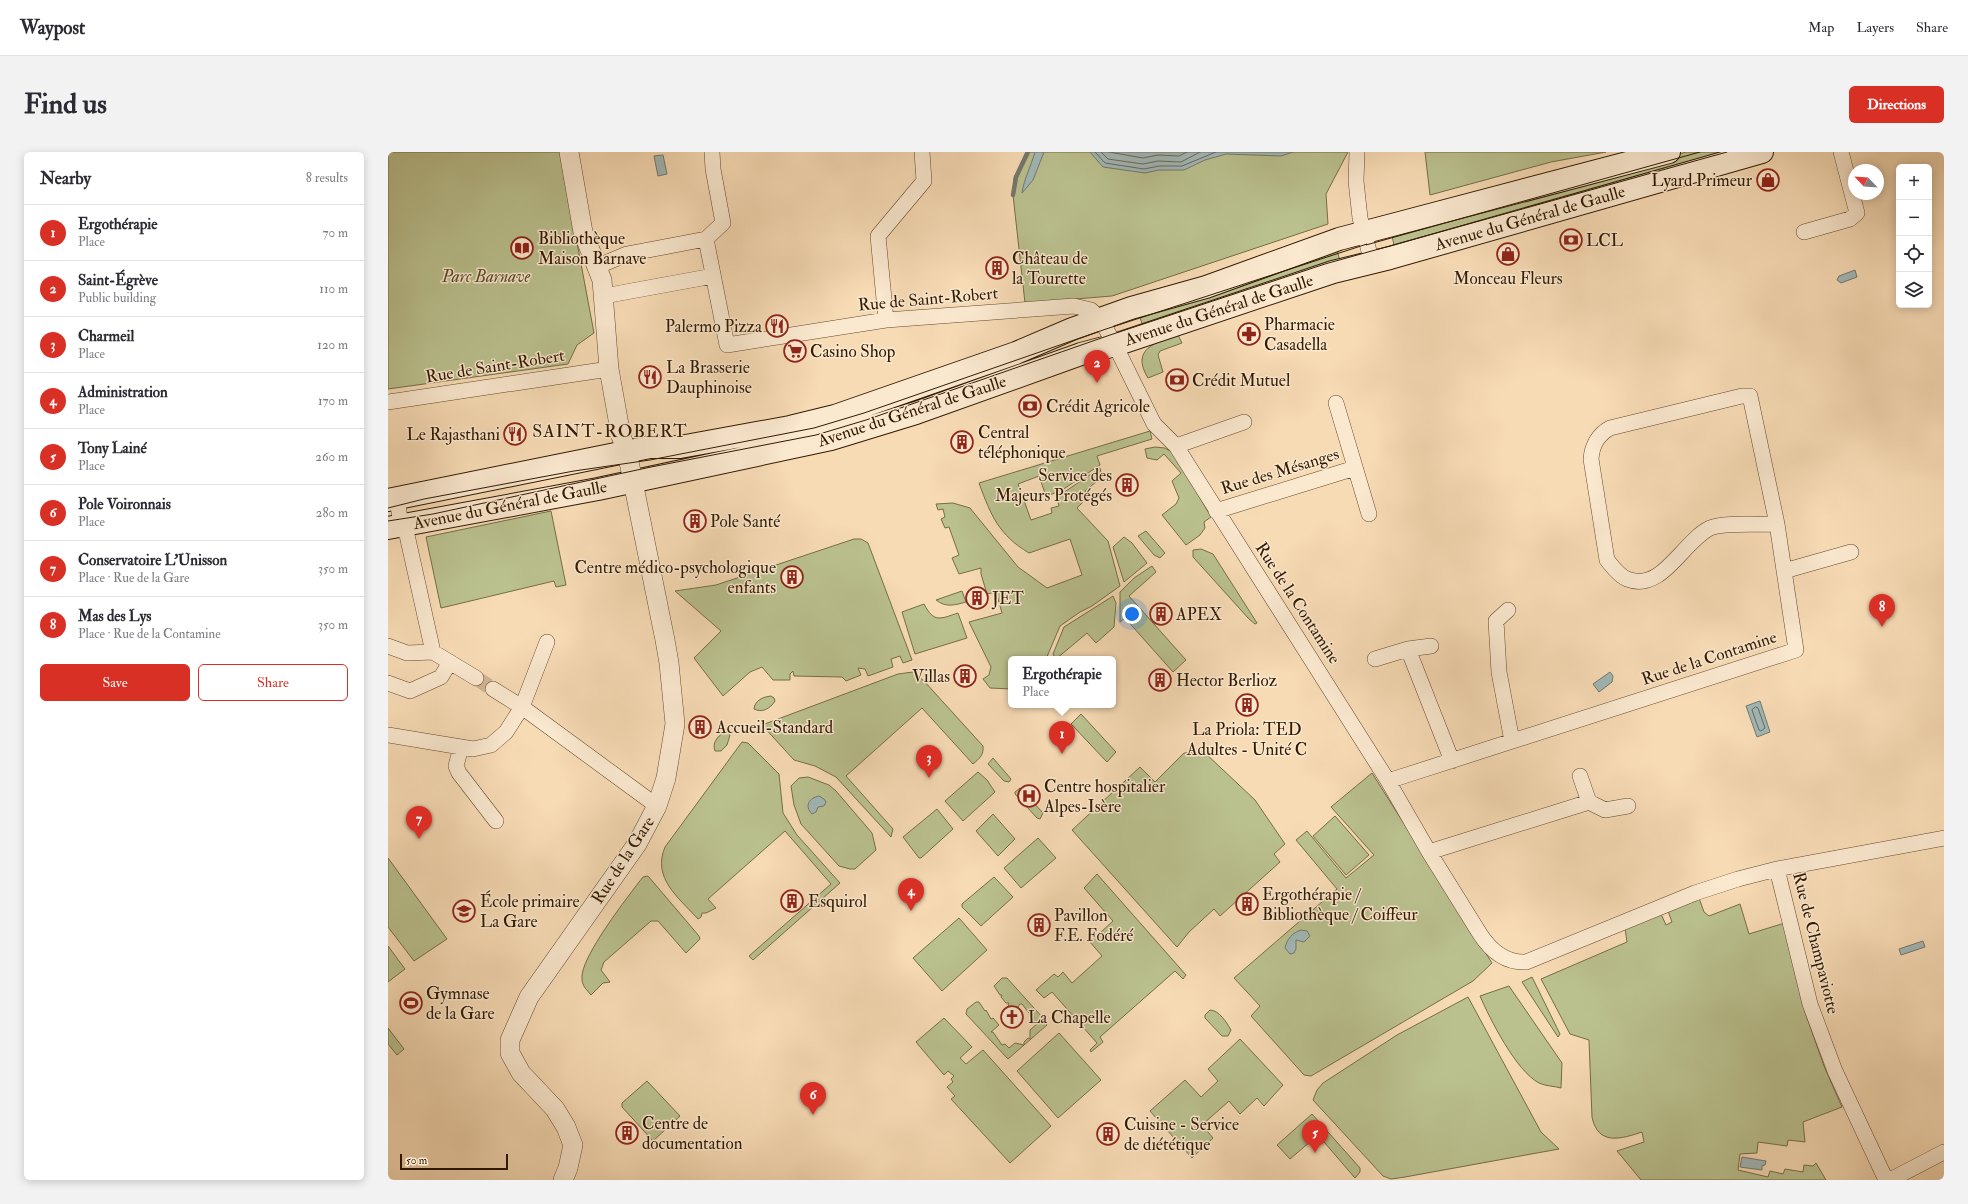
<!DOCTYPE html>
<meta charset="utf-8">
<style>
body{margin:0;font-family:"IM FELL Double Pica",serif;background:#f2f2f3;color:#2b2b33}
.controls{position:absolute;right:12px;top:12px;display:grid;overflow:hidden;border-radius:6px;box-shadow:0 2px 10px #0003}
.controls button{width:36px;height:36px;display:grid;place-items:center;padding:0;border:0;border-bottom:1px solid #e1e1e2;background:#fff;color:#2b2b33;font:20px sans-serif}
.compass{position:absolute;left:1460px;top:12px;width:36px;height:36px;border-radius:50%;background:#fff;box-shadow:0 2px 10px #0003;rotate:295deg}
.scale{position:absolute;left:12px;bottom:10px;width:108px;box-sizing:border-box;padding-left:4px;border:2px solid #321901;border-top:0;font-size:11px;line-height:14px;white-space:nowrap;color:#321901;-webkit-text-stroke:3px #fae8cf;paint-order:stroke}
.you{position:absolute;left:744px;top:462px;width:14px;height:14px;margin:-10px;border:3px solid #fff;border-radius:50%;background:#1a73e8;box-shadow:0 0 0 6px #1a73e833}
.badge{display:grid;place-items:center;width:26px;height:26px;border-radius:50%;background:#d93025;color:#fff;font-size:13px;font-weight:700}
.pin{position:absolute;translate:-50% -33px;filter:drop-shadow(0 1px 2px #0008)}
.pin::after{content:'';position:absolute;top:21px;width:14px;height:12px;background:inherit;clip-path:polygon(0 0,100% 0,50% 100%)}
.popup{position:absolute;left:620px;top:504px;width:108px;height:52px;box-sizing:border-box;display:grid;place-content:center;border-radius:6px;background:#fff;filter:drop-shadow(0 1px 3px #0005);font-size:13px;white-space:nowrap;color:#7c7c81}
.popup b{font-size:15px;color:#2b2b33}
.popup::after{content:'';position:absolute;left:50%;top:100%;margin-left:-8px;border:8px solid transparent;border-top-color:#fff}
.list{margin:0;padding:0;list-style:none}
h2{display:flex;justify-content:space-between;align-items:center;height:52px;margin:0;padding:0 16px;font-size:17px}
h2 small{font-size:13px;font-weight:400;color:#7c7c81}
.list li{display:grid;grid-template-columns:26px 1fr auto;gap:12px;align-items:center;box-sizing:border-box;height:56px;padding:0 16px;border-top:1px solid #e1e1e2}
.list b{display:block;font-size:15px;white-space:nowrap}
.list p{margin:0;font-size:13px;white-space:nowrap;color:#7c7c81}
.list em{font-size:13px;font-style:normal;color:#7c7c81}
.actions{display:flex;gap:8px;padding:12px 16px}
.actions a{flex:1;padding:9px 0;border:1px solid #d93025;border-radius:6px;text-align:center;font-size:14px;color:#d93025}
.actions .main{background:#d93025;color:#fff}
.icon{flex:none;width:22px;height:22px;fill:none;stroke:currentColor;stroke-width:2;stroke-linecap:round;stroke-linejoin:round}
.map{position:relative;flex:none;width:1556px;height:1028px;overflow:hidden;border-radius:6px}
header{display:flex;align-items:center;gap:24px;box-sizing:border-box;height:56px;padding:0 20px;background:#fff;border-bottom:1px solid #e1e1e2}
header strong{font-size:19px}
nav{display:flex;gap:22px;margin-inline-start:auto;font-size:14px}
.intro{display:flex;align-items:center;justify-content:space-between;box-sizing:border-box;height:96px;padding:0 24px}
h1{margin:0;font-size:28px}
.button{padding:10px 18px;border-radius:6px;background:#d93025;color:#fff;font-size:14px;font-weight:700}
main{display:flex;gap:24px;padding:0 24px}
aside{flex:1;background:#fff;border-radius:6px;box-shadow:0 2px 10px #0003}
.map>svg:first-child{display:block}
</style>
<header>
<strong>Waypost</strong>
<nav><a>Map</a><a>Layers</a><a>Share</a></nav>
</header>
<div class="intro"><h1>Find us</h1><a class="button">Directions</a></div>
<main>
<aside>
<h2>Nearby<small>8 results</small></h2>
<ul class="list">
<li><span class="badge">1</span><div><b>Ergothérapie</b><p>Place</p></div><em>70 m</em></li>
<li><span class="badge">2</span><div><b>Saint-Égrève</b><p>Public building</p></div><em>110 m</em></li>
<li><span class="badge">3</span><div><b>Charmeil</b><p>Place</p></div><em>120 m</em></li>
<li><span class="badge">4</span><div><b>Administration</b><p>Place</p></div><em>170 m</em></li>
<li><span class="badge">5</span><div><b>Tony Lainé</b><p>Place</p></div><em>260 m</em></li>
<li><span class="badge">6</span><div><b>Pole Voironnais</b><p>Place</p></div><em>280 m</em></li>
<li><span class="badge">7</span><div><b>Conservatoire L'Unisson</b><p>Place · Rue de la Gare</p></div><em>350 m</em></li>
<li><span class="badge">8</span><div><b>Mas des Lys</b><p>Place · Rue de la Contamine</p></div><em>350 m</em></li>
</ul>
<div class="actions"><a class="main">Save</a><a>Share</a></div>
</aside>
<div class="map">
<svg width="1556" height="1028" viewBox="0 0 1556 1028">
<rect width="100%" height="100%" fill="#f7dbb5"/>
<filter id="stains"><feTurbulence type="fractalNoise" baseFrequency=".005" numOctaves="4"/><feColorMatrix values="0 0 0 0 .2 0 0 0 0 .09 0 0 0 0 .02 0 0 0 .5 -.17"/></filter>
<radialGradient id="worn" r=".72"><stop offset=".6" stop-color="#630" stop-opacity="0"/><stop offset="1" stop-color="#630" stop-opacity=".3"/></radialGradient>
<path fill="#bac18f" stroke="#766d48" d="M0 0H172L206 181 189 193 180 212 0 237Z
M638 0H960L938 42 940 72 724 144 637 151 625 43 626 26Z
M1037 0H1218L1163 10 1042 43Z
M1298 0H1355L1007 97 1003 80 1183 33Z
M948 94 953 113 756 177 750 160Z
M790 183 794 191 772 199 770 203 775 220 760 226C742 197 768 190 790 183Z
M762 279 764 287 709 304 712 313 668 342 667 341 658 344 651 324 630 332 643 368 664 361 663 356 671 354 669 345 712 316 714 325 697 339 701 344 689 356 720 389 732 434 704 454 692 460 672 474 658 507H623V537L602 536 595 527 601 523 603 515 581 470 614 461 608 440 599 442 593 422V416L571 422 564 406 571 403 561 375 557 376 553 367 557 365 555 357 550 358 548 352 565 351 582 356 630 415 659 436 694 423 682 387 641 401C611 383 603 364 591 331Z
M767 295 777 296 787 302 823 365 816 370 817 376 812 383 798 393 774 363 788 352 791 346 784 329 793 321 776 302 769 308 759 306 757 297Z
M163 359 178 433 168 435 166 429 53 456 38 385Z
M758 379 777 401 772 406 766 403 750 384Z
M736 385 744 391 759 411 736 430 725 395Z
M466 387H473L480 391 524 508 515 511 512 504 503 507 505 515 480 524 477 517 470 516 473 523 458 529 454 525 406 524 405 519 402 522V528H385L374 515 362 520 335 544 306 506 333 479 287 439 328 433Z
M813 397 825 402 869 471 867 472 861 467 805 405V398Z
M764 414 768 420 741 444 798 508 785 520 737 466 732 470V440L746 426Z
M574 439 578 450C567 453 558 456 548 448Z
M725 444 728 451 726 475 708 491 699 481 668 507 665 502 676 475Z
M536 452C546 471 552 467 570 461L579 486 527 502 514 460Z
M525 520 536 529 595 594C596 603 591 607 585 612L534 556 458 624 505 677 503 685 448 625 427 614 406 608 374 573 510 522Z
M383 544 386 546 387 549C382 557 374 561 366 557 367 548 375 545 383 544Z
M693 562 728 600 719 610 683 572Z
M336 580H339L342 583 339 593 333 599H327C324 591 329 585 336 580Z
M354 590 360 591 391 622 395 661 409 683 452 731 365 808 361 804 443 732 397 679 320 747 328 756 318 761H314L313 765 310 767C290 745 264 726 277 695Z
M816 600 867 648 897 692 886 702 892 710 832 764 826 757 801 780 789 795 684 678 752 615 767 630 796 601Z
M605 606 623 627 621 630 616 629 600 612Z
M590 620 599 628 607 640 575 669 557 649Z
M984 621 1104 811 1085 829 923 924 916 923 863 864 872 854 846 826 949 737 908 688 919 679 958 726 986 703 943 655Z
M420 625 441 633 448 639 484 681 488 698 467 717H462L451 714 413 672 406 653 403 634 411 626Z
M632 636 655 661 652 667 649 666 627 642V640Z
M549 657 565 677 533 706H531L515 685Z
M605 662 627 687 610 704 588 679Z
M947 664 981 703 958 723 925 684Z
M650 686 668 706 633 736 616 716Z
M0 706 59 787 26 809 0 775Z
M709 722 798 823 795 827 787 819 712 885 715 890 703 900 702 898 709 891 664 840 656 846 648 838 666 822 670 825 675 820 684 831 714 804 702 790 725 769 696 736Z
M260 724 311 784 312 787 298 801 270 769H263L216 810 213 818 222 830 215 831 203 843C199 838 194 834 194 827 191 807 241 743 255 725Z
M606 725 625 745 593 774 574 755V752Z
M1311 746 1316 760 1321 764 1352 752 1361 782 1400 770 1417 860 1436 914 1454 955 1415 970 1417 990 1400 988 1399 994 1370 990 1369 1001 1352 1002 1350 1018 1380 1025 1382 1019 1395 1022 1397 1017 1415 1020 1416 1013 1425 1014 1428 1011 1438 1028H1253L1229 999 1256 990 1254 980C1233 987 1210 994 1204 965L1201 888 1182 882 1153 827 1239 790 1237 776 1273 762 1278 773 1284 770 1280 759Z
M571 766 599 798 554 839 525 806Z
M0 794 17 817 0 830Z
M1144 825 1172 882 1170 885 1134 830Z
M614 826H619L655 866 659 873 620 907 578 862 579 857 588 850H591L597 859 598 858 603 867 605 866 611 873 603 880H605L614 893 617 892 621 896 627 891 636 893V890L640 886 642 887V878L649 872 645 868 646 865H644L634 852H632L626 860 620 853 621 851H618L613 845 614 843H612L606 834Z
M1121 834 1174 911 1173 936C1166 934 1157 934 1151 931 1128 919 1102 867 1092 844Z
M1080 845 1153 980 1171 997 1017 1025 1003 1027 995 1024 925 948 929 938 935 931 1009 883Z
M822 858C831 858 839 871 843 878L840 884H834L817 866V863Z
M556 866 584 895 572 906 578 912 595 898 663 974 622 1011 563 947 567 944 559 935 565 930 563 927 566 924 560 919 556 923 528 890Z
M0 876 16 897 9 903 0 892Z
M671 881 713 928 670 966 629 919Z
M852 887 895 933 876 954 869 946 852 962 841 949 814 973 825 986 804 1006 762 959 797 928 813 945 830 929 820 917Z
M259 929 292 964 265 989 234 955V951Z
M924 962 972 1016V1020L967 1026 930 983 902 1007 889 993Z"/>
<path fill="#a1b8b8" stroke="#75786f" d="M647 0H656L645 28 634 41C636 27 643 14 647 0Z
M702 0H905L893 4 838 2 817 8 796 18H771L757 21 715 15Z
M275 3 279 22 270 24 266 4Z
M1467 118 1469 125 1453 131 1449 128 1451 124Z
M1222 520 1225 524 1224 530 1211 540 1205 532Z
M1372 549 1382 580 1369 585 1358 554Z
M431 644 436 647 438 650 436 654 430 655 428 660 424 662C416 654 421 646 431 644Z
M913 778 919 779 922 784 916 790 908 788V797L906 801 902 802 897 796C899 787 904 781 913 778Z
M1535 789 1537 795 1513 803 1511 797Z
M1354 1005 1378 1009 1377 1013 1374 1014V1018L1352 1015Z"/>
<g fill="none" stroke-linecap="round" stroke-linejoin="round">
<path stroke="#6a685c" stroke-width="1" d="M707 0 717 11 756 17 771 14H794L828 0
M713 0 720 7 755 12 770 9 793 10 812 0
M721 0 755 6 770 3 791 4 799 0
M1368 555 1370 556 1377 576 1373 579 1371 578 1364 558Z"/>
<path stroke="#75786f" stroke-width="4.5" d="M625 43 628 25 640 0"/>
<path stroke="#d0b491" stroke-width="15" stroke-dasharray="15 8" stroke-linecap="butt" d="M88 526 105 537"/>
<g stroke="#634a2e" stroke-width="16">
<path id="minor" d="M969 0 968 29 972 66 984 110
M1416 80 1462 67 1469 61 1453 0
M318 87 339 193 498 168 686 154 703 158 713 168 727 193 766 272 788 294 1000 629 1041 700 1092 782C1103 799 1117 811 1138 810L1307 741 1350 727 1389 717 1556 686
M208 115 239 102 318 87 335 71 325 17 324 0
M216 144 325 124
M498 168 490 84 536 29 534 0
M0 250 221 217
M948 251 981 362
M788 294 856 270
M9 346 13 374 19 383 45 500 88 526
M828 359 967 316
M1396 419 1463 400
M1120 458 1108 469 1111 520 1124 589
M0 494 19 501 45 500
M1020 497 1064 609
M987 507 1020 497 1043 494
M0 531 22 539 53 525 62 510
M105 537 134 555 269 654
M0 583 85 597 103 593 118 580 134 555 159 490
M73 595 68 614 71 621 108 669
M1192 624 1201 650 1217 658 1240 654
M1000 629 1408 498 1389 372 1362 244H1354L1222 276C1211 282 1204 293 1203 307L1219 408C1224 414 1231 424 1239 427 1274 441 1294 390 1322 376 1335 370 1373 373 1389 372
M1041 700 1201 650
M1389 717 1422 852 1447 919 1498 1028
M1502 1028 1556 1000"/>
</g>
<g stroke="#634a2e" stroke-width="20">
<path id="tertiary" d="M175 1028 180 1016 185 993 178 975 167 957 133 921 122 901V888L141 845 249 692 269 654 278 626 287 572 281 511 277 488 239 300 233 284 221 217 214 128 195 80 181 0"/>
</g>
<g stroke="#321901" stroke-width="24">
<path id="secondary" d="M0 348 262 295H292L402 275 447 264 628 201 684 177 743 156 818 135 951 87 1281 0
M0 376 210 337 443 287 528 261 693 202 727 193 945 120 1002 106 1374 0"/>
</g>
<use href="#minor" stroke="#fae8cf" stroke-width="15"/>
<use href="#tertiary" stroke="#fae8cf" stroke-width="19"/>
<use href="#secondary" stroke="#fae8cf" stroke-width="22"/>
<path stroke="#321901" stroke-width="1" d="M0 356 36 347 186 319 262 308 426 276 476 261 718 177 979 92 978 93 1312 0
M0 369 45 362 263 315 428 283 478 268 722 183 937 112 1339 0"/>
</g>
<defs>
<g id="shop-ring" transform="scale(1.15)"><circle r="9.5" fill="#fae8cf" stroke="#8f2418" stroke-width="1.5"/><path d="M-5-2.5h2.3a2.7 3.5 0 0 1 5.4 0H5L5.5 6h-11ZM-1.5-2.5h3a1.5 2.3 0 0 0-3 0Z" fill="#8f2418"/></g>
<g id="bank-ring" transform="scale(1.15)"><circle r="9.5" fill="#fae8cf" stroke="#8f2418" stroke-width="1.5"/><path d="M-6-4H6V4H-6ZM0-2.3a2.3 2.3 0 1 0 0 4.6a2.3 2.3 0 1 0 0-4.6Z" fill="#8f2418"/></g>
<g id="library-ring" transform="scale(1.15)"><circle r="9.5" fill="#fae8cf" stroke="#8f2418" stroke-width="1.5"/><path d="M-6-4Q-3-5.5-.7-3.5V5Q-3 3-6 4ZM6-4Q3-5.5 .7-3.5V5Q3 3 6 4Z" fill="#8f2418"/></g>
<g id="building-ring" transform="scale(1.15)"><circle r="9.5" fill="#fae8cf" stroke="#8f2418" stroke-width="1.5"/><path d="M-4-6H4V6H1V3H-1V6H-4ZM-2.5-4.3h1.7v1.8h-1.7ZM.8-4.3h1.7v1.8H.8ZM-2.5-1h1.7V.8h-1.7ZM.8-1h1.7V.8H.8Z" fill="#8f2418"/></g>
<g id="restaurant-ring" transform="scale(1.15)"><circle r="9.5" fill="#fae8cf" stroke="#8f2418" stroke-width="1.5"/><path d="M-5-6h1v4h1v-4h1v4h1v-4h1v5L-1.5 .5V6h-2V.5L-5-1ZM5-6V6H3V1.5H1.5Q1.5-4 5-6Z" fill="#8f2418"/></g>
<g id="pharmacy-ring" transform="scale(1.15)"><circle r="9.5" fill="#fae8cf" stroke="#8f2418" stroke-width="1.5"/><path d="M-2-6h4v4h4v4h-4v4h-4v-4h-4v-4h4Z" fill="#8f2418"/></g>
<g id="supermarket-ring" transform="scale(1.15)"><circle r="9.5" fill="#fae8cf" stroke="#8f2418" stroke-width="1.5"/><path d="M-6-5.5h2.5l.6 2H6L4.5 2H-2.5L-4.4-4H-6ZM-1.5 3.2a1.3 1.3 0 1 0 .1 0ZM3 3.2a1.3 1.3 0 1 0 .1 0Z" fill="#8f2418"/></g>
<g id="hospital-ring" transform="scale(1.15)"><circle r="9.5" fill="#fae8cf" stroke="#8f2418" stroke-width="1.5"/><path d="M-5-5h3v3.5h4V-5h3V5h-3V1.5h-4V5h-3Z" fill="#8f2418"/></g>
<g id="school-ring" transform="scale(1.15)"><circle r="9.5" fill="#fae8cf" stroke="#8f2418" stroke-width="1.5"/><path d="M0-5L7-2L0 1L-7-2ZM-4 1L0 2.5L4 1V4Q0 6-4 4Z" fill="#8f2418"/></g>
<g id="stadium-ring" transform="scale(1.15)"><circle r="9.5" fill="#fae8cf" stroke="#8f2418" stroke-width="1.5"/><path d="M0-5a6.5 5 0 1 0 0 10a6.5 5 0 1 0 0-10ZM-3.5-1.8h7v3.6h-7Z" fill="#8f2418"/></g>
<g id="church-ring" transform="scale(1.15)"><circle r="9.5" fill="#fae8cf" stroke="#8f2418" stroke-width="1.5"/><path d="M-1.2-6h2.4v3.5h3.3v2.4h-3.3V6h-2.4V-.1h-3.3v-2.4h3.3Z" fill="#8f2418"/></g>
</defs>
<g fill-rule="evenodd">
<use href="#shop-ring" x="1380" y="28"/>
<use href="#bank-ring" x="1183" y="88"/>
<use href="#library-ring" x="134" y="96"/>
<use href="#shop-ring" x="1120" y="102"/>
<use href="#building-ring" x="609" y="116"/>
<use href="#restaurant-ring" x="389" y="174"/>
<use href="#pharmacy-ring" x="861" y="182"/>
<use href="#supermarket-ring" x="407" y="199"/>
<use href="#restaurant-ring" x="262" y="225"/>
<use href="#bank-ring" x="789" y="228"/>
<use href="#bank-ring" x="642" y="254"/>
<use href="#restaurant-ring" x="127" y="282"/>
<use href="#building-ring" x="574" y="290"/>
<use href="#building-ring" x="739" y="333"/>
<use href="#building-ring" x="307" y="369"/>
<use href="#building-ring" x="404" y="425"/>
<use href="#building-ring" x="589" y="446"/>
<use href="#building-ring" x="773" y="462"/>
<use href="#building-ring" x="577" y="524"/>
<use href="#building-ring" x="772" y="528"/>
<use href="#building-ring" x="859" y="553"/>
<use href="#building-ring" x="312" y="575"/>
<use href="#hospital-ring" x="641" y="644"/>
<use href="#building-ring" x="404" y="749"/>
<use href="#building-ring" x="859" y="752"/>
<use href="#school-ring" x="76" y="759"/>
<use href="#building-ring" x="651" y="773"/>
<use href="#stadium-ring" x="23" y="851"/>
<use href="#church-ring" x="624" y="865"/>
<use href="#building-ring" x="239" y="981"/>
<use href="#building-ring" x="720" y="982"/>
</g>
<g text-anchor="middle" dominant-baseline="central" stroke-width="3" stroke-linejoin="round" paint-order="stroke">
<g font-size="17" fill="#321901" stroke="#fae8cf" text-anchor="start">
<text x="1364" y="28" text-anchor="end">Lyard Primeur</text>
<text x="150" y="86">Bibliothèque<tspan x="150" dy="20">Maison Barnave</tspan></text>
<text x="1198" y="88">LCL</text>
<text x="624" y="106">Château de<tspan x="624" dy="20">la Tourette</tspan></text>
<text x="1120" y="126" text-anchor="middle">Monceau Fleurs</text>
<text x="876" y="172">Pharmacie<tspan x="876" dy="20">Casadella</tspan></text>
<text x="374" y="174" text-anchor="end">Palermo Pizza</text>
<text x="422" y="199">Casino Shop</text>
<text x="278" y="215">La Brasserie<tspan x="278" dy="20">Dauphinoise</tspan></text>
<text x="804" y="228">Crédit Mutuel</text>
<text x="658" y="254">Crédit Agricole</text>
<text x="590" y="280">Central<tspan x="590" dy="20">téléphonique</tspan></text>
<text x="112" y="282" text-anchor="end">Le Rajasthani</text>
<text x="724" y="323" text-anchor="end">Service des<tspan x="724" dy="20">Majeurs Protégés</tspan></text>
<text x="322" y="369">Pole Santé</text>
<text x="388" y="415" text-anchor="end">Centre médico-psychologique<tspan x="388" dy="20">enfants</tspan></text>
<text x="604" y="446">JET</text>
<text x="788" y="462">APEX</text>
<text x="562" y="524" text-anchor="end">Villas</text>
<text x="788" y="528">Hector Berlioz</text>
<text x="328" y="575">Accueil-Standard</text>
<text x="859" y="577" text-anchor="middle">La Priola: TED<tspan x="859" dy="20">Adultes - Unité C</tspan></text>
<text x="656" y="634">Centre hospitalier<tspan x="656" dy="20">Alpes-Isère</tspan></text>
<text x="874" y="742">Ergothérapie /<tspan x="874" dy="20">Bibliothèque / Coiffeur</tspan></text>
<text x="92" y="749">École primaire<tspan x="92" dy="20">La Gare</tspan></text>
<text x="420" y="749">Esquirol</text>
<text x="666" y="763">Pavillon<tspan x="666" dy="20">F.E. Fodéré</tspan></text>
<text x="38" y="841">Gymnase<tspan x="38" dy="20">de la Gare</tspan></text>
<text x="640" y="865">La Chapelle</text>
<text x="254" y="971">Centre de<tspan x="254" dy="20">documentation</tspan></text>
<text x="736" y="972">Cuisine - Service<tspan x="736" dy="20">de diététique</tspan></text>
</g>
<g font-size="17" fill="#321901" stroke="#fae8cf">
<text transform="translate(1142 66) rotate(-16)">Avenue du Général de Gaulle</text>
<text transform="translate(540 147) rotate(-5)">Rue de Saint-Robert</text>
<text transform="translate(831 158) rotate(-18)">Avenue du Général de Gaulle</text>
<text transform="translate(107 214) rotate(-9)">Rue de Saint-Robert</text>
<text transform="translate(524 259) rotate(-18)">Avenue du Général de Gaulle</text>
<text transform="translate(892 319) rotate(-17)">Rue des Mésanges</text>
<text transform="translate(122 353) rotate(-11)">Avenue du Général de Gaulle</text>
<text transform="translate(910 451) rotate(57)">Rue de la Contamine</text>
<text transform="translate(1321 506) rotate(-18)">Rue de la Contamine</text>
<text transform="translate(235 708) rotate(-57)">Rue de la Gare</text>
<text transform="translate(1428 791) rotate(76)">Rue de Champaviotte</text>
</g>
<g font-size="17" font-style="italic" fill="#5b4b2c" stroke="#fae8cf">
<text x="98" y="124">Parc Barnave</text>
</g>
<g font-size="18" letter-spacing="1" fill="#321901" stroke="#fae8cf">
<text x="222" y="279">SAINT-ROBERT</text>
</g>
</g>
<rect width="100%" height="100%" filter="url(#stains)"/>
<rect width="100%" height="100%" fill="url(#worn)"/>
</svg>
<div class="controls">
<button>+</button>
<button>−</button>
<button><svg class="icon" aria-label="locate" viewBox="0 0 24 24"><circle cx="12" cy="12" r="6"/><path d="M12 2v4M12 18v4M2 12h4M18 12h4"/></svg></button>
<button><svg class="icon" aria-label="layers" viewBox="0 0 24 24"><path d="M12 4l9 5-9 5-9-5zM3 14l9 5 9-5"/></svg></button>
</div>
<svg class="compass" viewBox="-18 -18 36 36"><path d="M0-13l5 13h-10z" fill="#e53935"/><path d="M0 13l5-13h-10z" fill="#7c7c81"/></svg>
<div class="scale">50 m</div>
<div class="you"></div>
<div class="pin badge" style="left:674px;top:602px">1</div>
<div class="popup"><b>Ergothérapie</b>Place</div>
<div class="pin badge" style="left:709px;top:231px">2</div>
<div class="pin badge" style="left:541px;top:626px">3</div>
<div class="pin badge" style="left:523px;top:759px">4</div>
<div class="pin badge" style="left:927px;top:1001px">5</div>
<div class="pin badge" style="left:425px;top:963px">6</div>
<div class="pin badge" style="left:31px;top:687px">7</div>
<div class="pin badge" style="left:1494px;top:475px">8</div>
</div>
</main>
